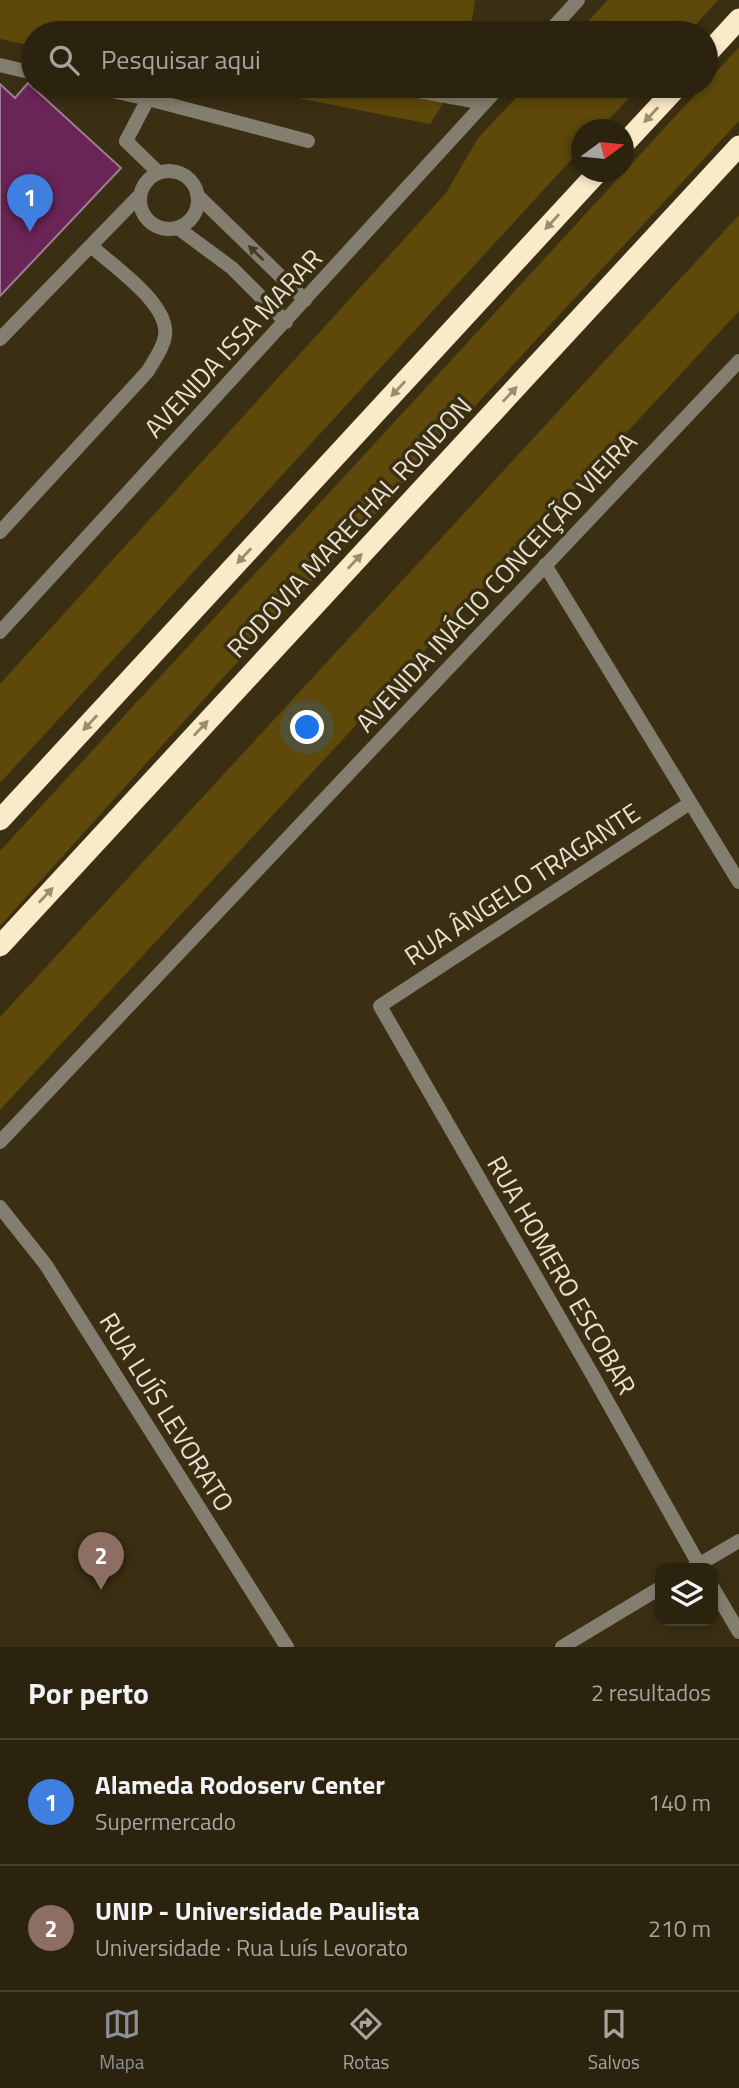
<!DOCTYPE html>
<html lang="pt">
<meta charset="utf-8">
<style>
body{margin:0;font-family:"Titillium Web",sans-serif;background:#342b17;color:#f1f3f6}
.controls{position:absolute;right:21px;bottom:21px;display:grid;overflow:hidden;border-radius:14px;box-shadow:0 4px 10px #0003}
.controls button{width:63px;height:63px;display:grid;place-items:center;padding:0;border:0;border-bottom:2px solid #48402e;background:#2c230e;color:#f1f3f6;font:35px sans-serif}
.compass{position:absolute;left:571px;top:119px;width:63px;height:63px;border-radius:50%;background:#2c230e;box-shadow:0 4px 10px #0003;rotate:75deg}
.you{position:absolute;left:308px;top:728px;width:24px;height:24px;margin:-18px;border:5px solid #fff;border-radius:50%;background:#1a73e8;box-shadow:0 0 0 10px #1a73e833}
.badge{display:grid;place-items:center;width:46px;height:46px;border-radius:50%;background:#8c9099;color:#fff;font-size:23px;font-weight:700}
.pin{position:absolute;translate:-50% -58px;filter:drop-shadow(0 2px 4px #0008)}
.pin::after{content:'';position:absolute;top:37px;width:24px;height:21px;background:inherit;clip-path:polygon(0 0,100% 0,50% 100%)}
.list{margin:0;padding:0;list-style:none}
h2{display:flex;justify-content:space-between;align-items:center;height:91px;margin:0;padding:0 28px;font-size:30px}
h2 small{font-size:23px;font-weight:400;color:#a6a49e}
.list li{display:grid;grid-template-columns:46px 1fr auto;gap:21px;align-items:center;box-sizing:border-box;height:126px;padding:0 28px;border-top:2px solid #48402e}
.list b{display:block;font-size:26px;white-space:nowrap}
.list p{margin:0;font-size:23px;white-space:nowrap;color:#a6a49e}
.list em{font-size:23px;font-style:normal;color:#a6a49e}
.icon{flex:none;width:38px;height:38px;fill:none;stroke:currentColor;stroke-width:2;stroke-linecap:round;stroke-linejoin:round}
.map{position:relative;flex:none;width:739px;height:1647px;overflow:hidden}
.search{position:absolute;background:#2c230e;box-shadow:0 4px 10px #0003;left:21px;right:21px;top:21px;height:77px;display:flex;align-items:center;gap:18px;box-sizing:border-box;padding:0 24px;border-radius:38px;color:#a6a49e;font-size:26px}
.sheet{height:343px;background:#2c230e}
nav{display:flex;justify-content:space-around;align-items:center;box-sizing:border-box;height:98px;border-top:2px solid #48402e;background:#2c230e;font-size:19px;color:#a6a49e}
nav a{display:grid;justify-items:center;gap:4px}
nav .on{color:#8c9099}
.map>svg:first-child{display:block}
</style>
<div class="map">
<svg width="739" height="1647" viewBox="0 0 739 1647">
<rect width="100%" height="100%" fill="#3a2f12"/>
<path fill="#5e490a" d="M0 0H475L470 33H33V46L0 39Z
M608 0H718L688 33H577Z
M739 47V121L221 680 0 926V851Z
M236 86H454L430 124Z
M527 86H640L600 129 582 130 581 149 0 783V684L446 193 478 138Z
M739 215V311L0 1110V1017Z"/>
<path fill="#6a2456" stroke="#9e7e92" stroke-width="2" d="M28 83 121 168 0 296V84L15 98Z"/>
<g fill="none" stroke-linecap="round" stroke-linejoin="round">
<path stroke="#847e70" stroke-width="14" d="M0 65 33 73
M90 86 148 99
M391 86 484 103
M140 200a29 29 0 1 1 58 0a29 29 0 1 1-58 0Z
M159 173 126 141 148 99 308 141
M197 195 305 300
M178 228 232 268 286 322
M0 339 140 195
M0 532 148 371C154 360 163 349 165 336 170 304 113 266 91 246"/>
<path stroke="#847e70" stroke-width="14" d="M548 33 578 0
M545 565 739 882
M0 632 500 86
M690 803 380 1006 592 1374 701 1568
M0 1142 739 361
M0 1207 46 1265 287 1647
M693 1568 739 1541
M713 1588 739 1632
M562 1647 660 1588"/>
<path stroke="#faeac8" stroke-width="21" d="M706 55 739 19
M624 144 678 86
M0 820 598 172
M0 946 739 146"/>
</g>
<defs><path id="oneway-solid" d="M-6-.8H1V-3.2L6.5 0L1 3.2V.8H-6Z" transform="scale(1.75)"/></defs>
<g fill="#9a8c6d">
<use href="#oneway-solid" transform="translate(651 115) rotate(133)"/>
<use href="#oneway-solid" transform="translate(552 222) rotate(133)"/>
<use href="#oneway-solid" transform="translate(398 389) rotate(133)"/>
<use href="#oneway-solid" transform="translate(510 394) rotate(-47)"/>
<use href="#oneway-solid" transform="translate(244 556) rotate(133)"/>
<use href="#oneway-solid" transform="translate(355 561) rotate(-47)"/>
<use href="#oneway-solid" transform="translate(90 723) rotate(133)"/>
<use href="#oneway-solid" transform="translate(201 728) rotate(-47)"/>
<use href="#oneway-solid" transform="translate(46 895) rotate(-47)"/>
</g>
<use fill="#453b20" href="#oneway-solid" transform="translate(256 253) rotate(-136)"/>
<g text-anchor="middle" dominant-baseline="central" stroke-width="7" stroke-linejoin="round" paint-order="stroke">
<g font-size="26" fill="#e9e2d2" stroke="#3a2f12">
<text transform="translate(233 343) rotate(-47)">AVENIDA ISSA MARAR</text>
<text transform="translate(349 527) rotate(-47)">RODOVIA MARECHAL RONDON</text>
<text transform="translate(496 582) rotate(-47)">AVENIDA INÁCIO CONCEIÇÃO VIEIRA</text>
<text transform="translate(522 884) rotate(-33)">RUA ÂNGELO TRAGANTE</text>
<text transform="translate(562 1275) rotate(60)">RUA HOMERO ESCOBAR</text>
<text transform="translate(167 1412) rotate(58)">RUA LUÍS LEVORATO</text>
</g>
</g>
</svg>
<div class="controls">
<button><svg class="icon" aria-label="layers" viewBox="0 0 24 24"><path d="M12 4l9 5-9 5-9-5zM3 14l9 5 9-5"/></svg></button>
</div>
<svg class="compass" viewBox="-18 -18 36 36"><path d="M0-13l5 13h-10z" fill="#e53935"/><path d="M0 13l5-13h-10z" fill="#a6a49e"/></svg>
<div class="you"></div>
<div class="pin badge" style="left:30px;top:232px;background:#3f7fe0">1</div>
<div class="pin badge" style="left:101px;top:1590px;background:#8d6e63">2</div>
<div class="search"><svg class="icon" aria-label="search" viewBox="0 0 24 24"><circle cx="10" cy="10" r="6"/><path d="M15 15l6 6"/></svg>Pesquisar aqui</div>
</div>
<section class="sheet">
<h2>Por perto<small>2 resultados</small></h2>
<ul class="list">
<li><span class="badge" style="background:#3f7fe0">1</span><div><b>Alameda Rodoserv Center</b><p>Supermercado</p></div><em>140 m</em></li>
<li><span class="badge" style="background:#8d6e63">2</span><div><b>UNIP - Universidade Paulista</b><p>Universidade · Rua Luís Levorato</p></div><em>210 m</em></li>
</ul>
</section>
<nav>
<a class="on"><svg class="icon" aria-label="map" viewBox="0 0 24 24"><path d="M3 6l6-2 6 2 6-2v14l-6 2-6-2-6 2zM9 4v14M15 6v14"/></svg>Mapa</a>
<a><svg class="icon" aria-label="directions" viewBox="0 0 24 24"><path d="M12 3l9 9-9 9-9-9zM9 14v-3h6M13 9l2 2-2 2"/></svg>Rotas</a>
<a><svg class="icon" aria-label="saved" viewBox="0 0 24 24"><path d="M7 4h10v16l-5-4-5 4z"/></svg>Salvos</a>
</nav>
